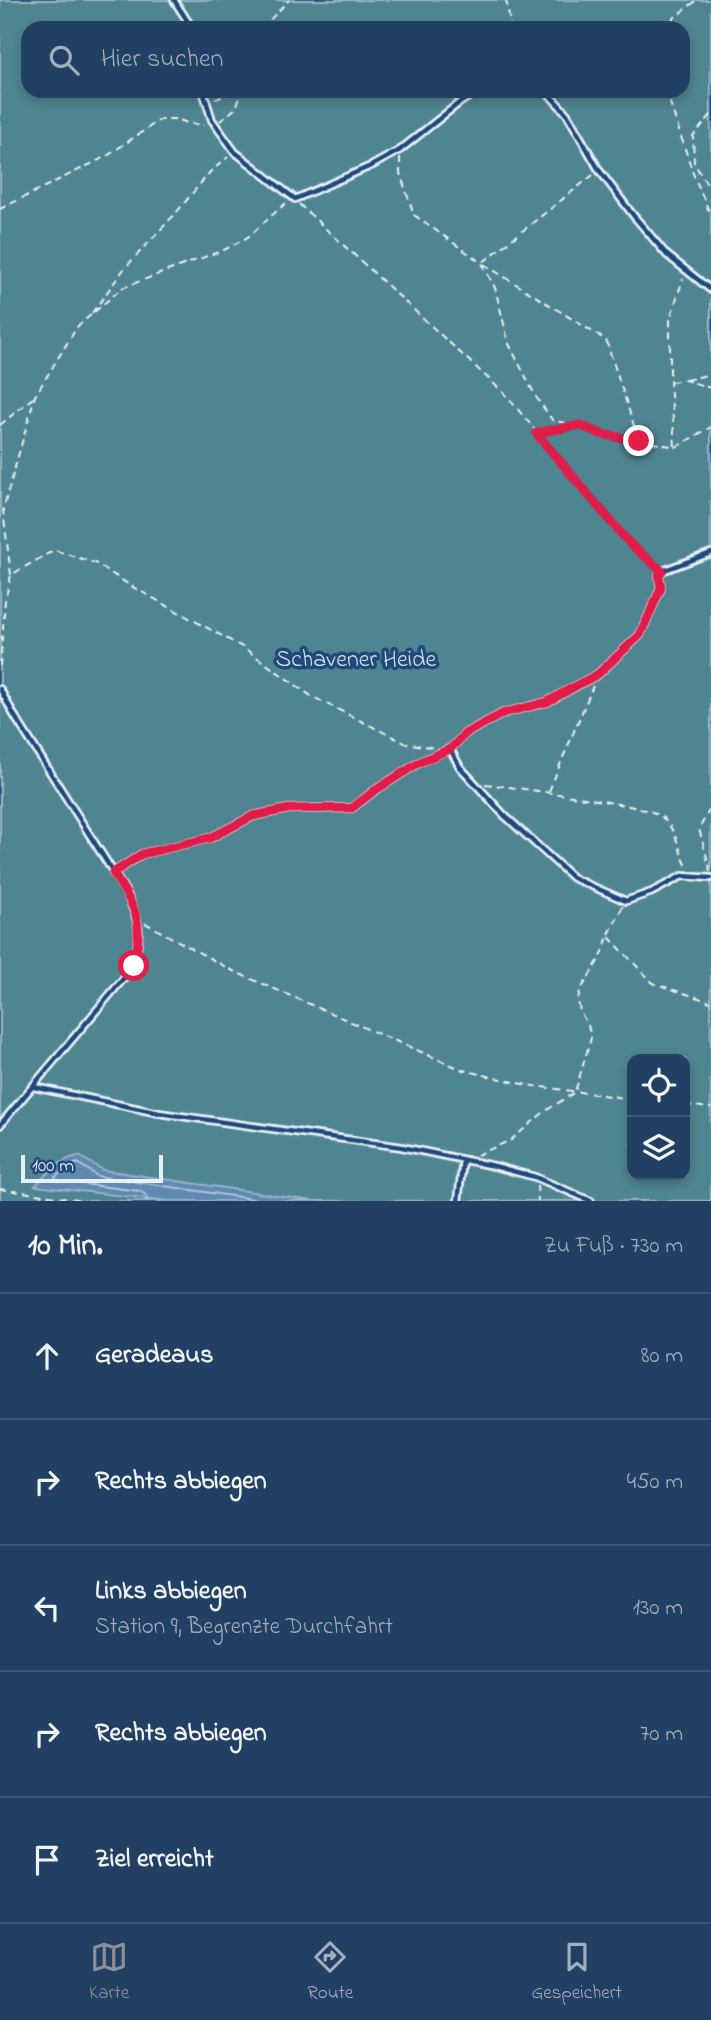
<!DOCTYPE html>
<html lang="de">
<meta charset="utf-8">
<style>
body{margin:0;font-family:"Indie Flower",sans-serif;background:#2d4b6c;color:#f1f3f6}
.controls{position:absolute;right:21px;bottom:21px;display:grid;overflow:hidden;border-radius:14px;box-shadow:0 4px 10px #0003}
.controls button{width:63px;height:63px;display:grid;place-items:center;padding:0;border:0;border-bottom:2px solid #3e5978;background:#214063;color:#f1f3f6;font:35px sans-serif}
.scale{position:absolute;left:21px;bottom:18px;width:142px;box-sizing:border-box;padding-left:7px;border:4px solid #e8f1f8;border-top:0;font-size:19px;line-height:24px;white-space:nowrap;color:#e8f1f8;-webkit-text-stroke:5px #1f4a7a;paint-order:stroke}
.stop{position:absolute;width:21px;height:21px;margin:-16px;border:5px solid #e11d48;border-radius:50%;background:#fff}
.stop.end{background:#e11d48;border-color:#fff;box-shadow:0 2px 7px #0008}
.list{margin:0;padding:0;list-style:none}
h2{display:flex;justify-content:space-between;align-items:center;height:91px;margin:0;padding:0 28px;font-size:30px}
h2 small{font-size:23px;font-weight:400;color:#a2afbe}
.list li{display:grid;grid-template-columns:46px 1fr auto;gap:21px;align-items:center;box-sizing:border-box;height:126px;padding:0 28px;border-top:2px solid #3e5978}
.list b{display:block;font-size:26px;white-space:nowrap}
.list p{margin:0;font-size:23px;white-space:nowrap;color:#a2afbe}
.list em{font-size:23px;font-style:normal;color:#a2afbe}
.icon{flex:none;width:38px;height:38px;fill:none;stroke:currentColor;stroke-width:2;stroke-linecap:round;stroke-linejoin:round}
.map{position:relative;flex:none;width:711px;height:1201px;overflow:hidden}
.search{position:absolute;background:#214063;box-shadow:0 4px 10px #0003;left:21px;right:21px;top:21px;height:77px;display:flex;align-items:center;gap:18px;box-sizing:border-box;padding:0 24px;border-radius:21px;color:#a2afbe;font-size:26px}
.sheet{height:721px;background:#214063}
nav{display:flex;justify-content:space-around;align-items:center;box-sizing:border-box;height:98px;border-top:2px solid #3e5978;background:#214063;font-size:19px;color:#a2afbe}
nav a{display:grid;justify-items:center;gap:4px}
nav .on{color:#8c9099}
.map>svg:first-child{display:block}
</style>
<div class="map">
<svg width="711" height="1201" viewBox="0 0 711 1201">
<rect width="100%" height="100%" fill="#2c5584"/>
<filter id="ink" filterUnits="userSpaceOnUse"><feTurbulence type="fractalNoise" baseFrequency=".0143" numOctaves="2"/><feDisplacementMap in="SourceGraphic" scale="14" xChannelSelector="R" yChannelSelector="G"/><feConvolveMatrix kernelMatrix="1 2 1 2 8 2 1 2 1" color-interpolation-filters="sRGB"/></filter>
<g filter="url(#ink)">
<path fill="#508491" stroke="#9cbac4" stroke-width="2" fill-rule="evenodd" d="M0 0H711V1201H0ZM28 28H683V91H28ZM632 1059H685V1175H632Z"/>
<path fill="#6089b1" stroke="#96b3cd" stroke-width="2" d="M79 1156 103 1170 313 1201H169L35 1186C47 1173 61 1158 79 1156Z"/>
<g fill="none" stroke-linecap="round" stroke-linejoin="round">
<path stroke="#b2c7dc" stroke-width="2" d="M147 1201 146 1195 140 1191 58 1181 55 1177 70 1166 78 1163 97 1176 266 1201"/>
<g stroke="#e8f1f8" stroke-width="10">
<path id="service" d="M174 0 192 28
M203 91 212 120 235 152 295 199 373 165 400 150 459 103 478 91
M546 91 567 114 599 170 633 215 667 255 711 290
M711 553 662 571 659 575 661 588 640 635 598 674 547 702 504 713 466 733 450 749 460 767 504 815 573 878 626 901 652 892 682 876 711 878
M0 689 14 715 127 894C141 926 141 932 134 966L0 1125
M113 873 142 854 210 838 253 816 289 809 352 808 374 791 420 762 449 749
M34 1087 159 1113 402 1147 494 1166 535 1177 591 1201
M458 1201 463 1160"/>
</g>
<path stroke="#e8f1f8" stroke-width="2" stroke-dasharray="7 5" stroke-linecap="butt" d="M506 0 511 28
M262 28 289 0
M661 28 697 0
M666 91 694 176 711 216
M215 99 240 91
M711 115 693 136 694 163 711 191
M220 121 236 108 242 91
M400 157V173L414 215 482 263 495 288 509 344 536 397 553 421 580 425 601 434 676 447 711 427
M593 175 482 263 606 340 639 441
M299 204 505 394 631 545 655 566
M0 209 107 156 161 119H177L187 123 205 125
M92 313 124 269 176 213 210 172 228 157
M686 380 711 374
M671 382 685 380 711 388
M0 425 34 397
M536 433 575 426
M675 446 670 382V319L683 279
M11 575 3 510 35 396 77 327 122 288 226 249 248 237 287 202
M0 666 5 601 11 575 54 550 95 563 131 586 244 648 311 696 405 743 435 748
M485 784C511 787 649 805 661 816 679 833 677 849 688 868
M549 791 593 686
M708 871 710 869 699 829 711 807
M145 923 235 972 463 1070 527 1085 632 1099
M609 937 653 983 711 1002
M685 1105 711 1108
M477 1155 511 1140 544 1112 575 1092 591 1038 588 1025 580 1012 578 1000 580 991 602 955 608 936 623 906
M537 1185 538 1201
M0 1189 85 1201"/>
<use href="#service" stroke="#1f4a7a" stroke-width="4.5"/>
</g>
</g>
<g fill="none" stroke-linecap="round" stroke-linejoin="round" filter="url(#ink)">
<path stroke="#e11d48" stroke-width="9" d="M134 966C143 920 138 912 113 873L142 854 210 838 253 816 289 809 352 808 374 791 420 762 450 749 466 733 504 713 547 702 581 683 598 674 640 635 661 588 659 575 662 571 631 545 536 433 580 425 601 434 639 441"/>
</g>
<g text-anchor="middle" dominant-baseline="central" stroke-width="7" stroke-linejoin="round" paint-order="stroke">
<g font-size="24" fill="#d1e1e9" stroke="#1f4a7a">
<text x="356" y="660">Schavener Heide</text>
</g>
</g>
</svg>
<div class="controls">
<button><svg class="icon" aria-label="locate" viewBox="0 0 24 24"><circle cx="12" cy="12" r="6"/><path d="M12 2v4M12 18v4M2 12h4M18 12h4"/></svg></button>
<button><svg class="icon" aria-label="layers" viewBox="0 0 24 24"><path d="M12 4l9 5-9 5-9-5zM3 14l9 5 9-5"/></svg></button>
</div>
<div class="scale">100 m</div>
<div class="stop" style="left:134px;top:966px"></div>
<div class="stop end" style="left:639px;top:441px"></div>
<div class="search"><svg class="icon" aria-label="search" viewBox="0 0 24 24"><circle cx="10" cy="10" r="6"/><path d="M15 15l6 6"/></svg>Hier suchen</div>
</div>
<section class="sheet">
<h2>10 Min.<small>Zu Fuß · 730 m</small></h2>
<ul class="list">
<li><svg class="icon" aria-label="ahead" viewBox="0 0 24 24"><path d="M12 20V5M6 11l6-6 6 6"/></svg><div><b>Geradeaus</b></div><em>80 m</em></li>
<li><svg class="icon" aria-label="right" viewBox="0 0 24 24"><path d="M7 20v-9h11M14 6l5 5-5 5"/></svg><div><b>Rechts abbiegen</b></div><em>450 m</em></li>
<li><svg class="icon" aria-label="left" viewBox="0 0 24 24"><path d="M17 20v-9H6M10 6l-5 5 5 5"/></svg><div><b>Links abbiegen</b><p>Station 9, Begrenzte Durchfahrt</p></div><em>130 m</em></li>
<li><svg class="icon" aria-label="right" viewBox="0 0 24 24"><path d="M7 20v-9h11M14 6l5 5-5 5"/></svg><div><b>Rechts abbiegen</b></div><em>70 m</em></li>
<li><svg class="icon" aria-label="arrive" viewBox="0 0 24 24"><path d="M6 21V4h12l-3 4 3 4H6"/></svg><div><b>Ziel erreicht</b></div></li>
</ul>
</section>
<nav>
<a class="on"><svg class="icon" aria-label="map" viewBox="0 0 24 24"><path d="M3 6l6-2 6 2 6-2v14l-6 2-6-2-6 2zM9 4v14M15 6v14"/></svg>Karte</a>
<a><svg class="icon" aria-label="directions" viewBox="0 0 24 24"><path d="M12 3l9 9-9 9-9-9zM9 14v-3h6M13 9l2 2-2 2"/></svg>Route</a>
<a><svg class="icon" aria-label="saved" viewBox="0 0 24 24"><path d="M7 4h10v16l-5-4-5 4z"/></svg>Gespeichert</a>
</nav>
